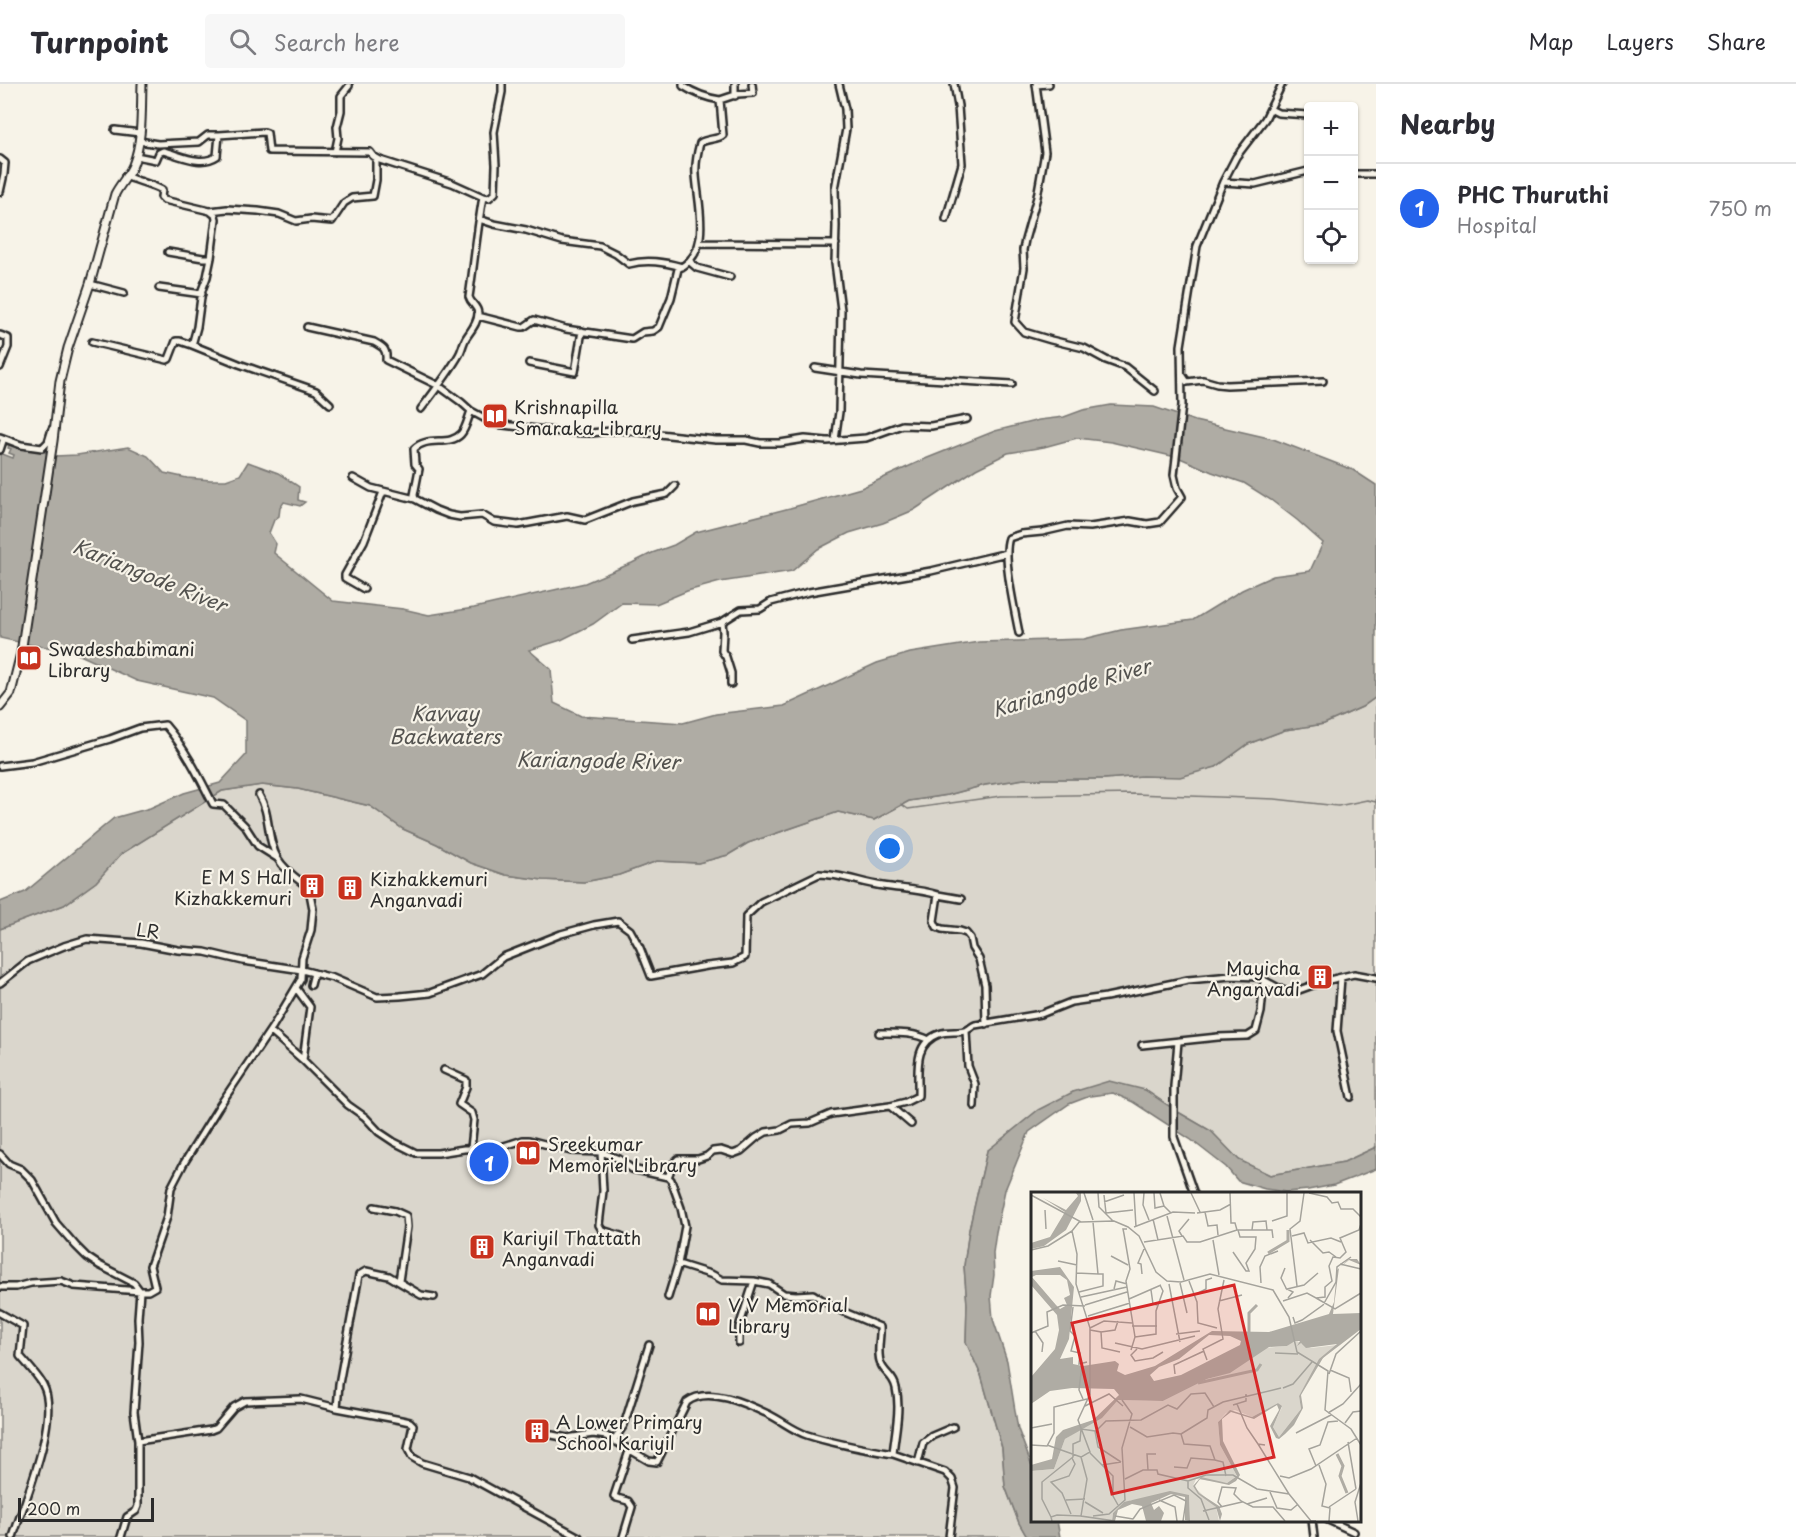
<!DOCTYPE html>
<meta charset="utf-8">
<style>
body{margin:0;font-family:"Playpen Sans",sans-serif;background:#f7f7f7;color:#2b2b33}
.controls{position:absolute;right:18px;top:18px;display:grid;overflow:hidden;border-radius:6px;box-shadow:0 2px 4px #0004}
.controls button{width:54px;height:54px;display:grid;place-items:center;padding:0;border:0;border-bottom:2px solid #e1e1e2;background:#fff;color:#2b2b33;font:30px sans-serif}
.scale{position:absolute;left:18px;bottom:15px;width:136px;box-sizing:border-box;padding-left:6px;border:3px solid #2b2b2b;border-top:0;font-size:16px;line-height:21px;white-space:nowrap;color:#2b2b2b;-webkit-text-stroke:4px #f7f3e8;paint-order:stroke}
.you{position:absolute;left:890px;top:765px;width:21px;height:21px;margin:-15px;border:4px solid #fff;border-radius:50%;background:#1a73e8;box-shadow:0 0 0 9px #1a73e833}
.badge{display:grid;place-items:center;width:39px;height:39px;border-radius:50%;background:#2563eb;color:#fff;font-size:20px;font-weight:700}
.pin{position:absolute;translate:-50% -50%;border:3px solid #fff;box-shadow:0 2px 6px #0006}
.list{margin:0;padding:0;list-style:none}
h2{display:flex;justify-content:space-between;align-items:center;height:78px;margin:0;padding:0 24px;font-size:26px}
h2 small{font-size:20px;font-weight:400;color:#7c7c81}
.list li{display:grid;grid-template-columns:39px 1fr auto;gap:18px;align-items:center;box-sizing:border-box;height:90px;padding:0 24px;border-top:2px solid #e1e1e2}
.list b{display:block;font-size:22px;white-space:nowrap}
.list p{margin:0;font-size:20px;white-space:nowrap;color:#7c7c81}
.list em{font-size:20px;font-style:normal;color:#7c7c81}
.icon{flex:none;width:33px;height:33px;fill:none;stroke:currentColor;stroke-width:2;stroke-linecap:round;stroke-linejoin:round}
.map{position:relative;flex:none;width:1376px;height:1453px;overflow:hidden}
header{display:flex;align-items:center;gap:36px;box-sizing:border-box;height:84px;padding:0 30px;background:#fff;border-bottom:2px solid #e1e1e2}
header strong{font-size:28px}
nav{display:flex;gap:33px;margin-inline-start:auto;font-size:21px}
.search{width:420px;height:54px;background:#f7f7f7;display:flex;align-items:center;gap:15px;box-sizing:border-box;padding:0 21px;border-radius:6px;color:#7c7c81;font-size:22px}
main{display:flex}
aside{flex:1;background:#fff}
.map>svg:first-child{display:block}
</style>
<header>
<strong>Turnpoint</strong>
<div class="search"><svg class="icon" aria-label="search" viewBox="0 0 24 24"><circle cx="10" cy="10" r="6"/><path d="M15 15l6 6"/></svg>Search here</div>
<nav><a>Map</a><a>Layers</a><a>Share</a></nav>
</header>
<main>
<div class="map">
<svg width="1376" height="1453" viewBox="0 0 1376 1453">
<rect width="100%" height="100%" fill="#f7f3e8"/>
<filter id="ink" filterUnits="userSpaceOnUse"><feTurbulence type="fractalNoise" baseFrequency=".0167" numOctaves="2"/><feDisplacementMap in="SourceGraphic" scale="12" xChannelSelector="R" yChannelSelector="G"/><feConvolveMatrix kernelMatrix="1 2 1 2 8 2 1 2 1" color-interpolation-filters="sRGB"/></filter>
<g filter="url(#ink)">
<path fill="#dad6cc" stroke="#82807c" stroke-width="1.5" d="M1376 613V1063L1344 1078 1270 1091 1239 1076 1211 1047 1178 1028 1145 1006 1073 1008 987 1067 969 1146 964 1182 967 1220 966 1258 981 1291 1002 1364 1005 1402 1019 1439 1027 1453H0V845L64 821 96 798 121 770 222 707 261 701 298 705 370 722 403 745 437 760 471 779 506 791 543 796 584 798 619 791 657 777 698 779 728 771 748 759 838 728 874 736 909 717 948 711 985 701 1024 695H1104L1142 692 1216 683 1248 660 1285 646 1324 640 1362 623Z"/>
<path fill="#afaca4" stroke="#7a7874" stroke-width="1.5" fill-rule="evenodd" d="M1111 321 1154 323 1195 337 1273 355 1353 386 1376 401V613L1362 623 1324 640 1285 646 1248 660 1216 683 1180 693 1142 692 1104 695H1024L985 701 948 711 909 717 874 736 838 728 748 759 728 771 698 779 657 777 619 791 584 798 543 796 506 791 471 779 437 760 403 745 370 722 298 705 262 701 222 707 121 770 96 798 64 821 0 845V818L25 808 114 734 150 724 184 709 220 699 246 671V637L213 614 137 597 69 566 32 561 0 554V369L13 374 14 371 9 369 11 365 8 364 9 361 45 368 55 372 77 371 128 363 148 372 164 389 187 394 211 396H226L240 391 248 378 278 389 299 403 298 416 305 418 300 422 284 418 280 424 279 432 274 436 269 449 276 460 274 469 333 517 403 525 429 531 474 524 585 499 632 479 652 469 674 461 696 448 790 424 861 404 925 375 995 347 1039 336 1064 333 1083 326ZM1077 354 1111 358 1180 374 1212 388 1244 399 1271 416 1297 436 1323 459 1310 487 1273 492 1242 506 1193 536 1121 546 1084 555 979 558 910 569 877 579 784 622 716 630 683 639 581 632 554 619 551 585 529 566 561 556 593 540 622 519 656 520 687 507 720 498 792 487 818 465 849 449 883 439 914 426 976 385 1008 369 1044 363Z
M1109 997 1145 1006 1178 1028 1211 1047 1239 1076 1270 1091 1344 1078 1376 1063V1085L1334 1101 1308 1106 1286 1108 1265 1105 1238 1097 1226 1083 1190 1055 1133 1018 1113 1009 1090 1012 1069 1020 1029 1048 1005 1106 996 1148 993 1169 994 1191 991 1212 993 1235 1007 1277 1018 1345 1032 1382V1436L1057 1437 1060 1453H1027L1019 1439 1005 1402 1002 1364 981 1291 966 1258 967 1220 964 1182 969 1146 987 1067 1038 1026 1073 1008Z"/>
<g fill="none" stroke-linecap="round" stroke-linejoin="round">
<path stroke="#7a7874" stroke-width="1.5" d="M901 720 908 725 1001 712 1134 710 1275 715 1338 722 1367 716 1376 718"/>
<g stroke="#2b2b2b" stroke-width="10">
<path id="minor" d="M683 0V2C694 9 707 14 720 16
M1036 0 1045 68 1037 113 1025 156 1023 166 1024 184 1015 238 1024 248 1051 256 1084 264 1106 276 1125 283 1155 307
M1036 1 1049 0
M735 12V0
M1270 25 1278 29 1308 31
M115 46 140 49
M139 57 158 60 199 58 208 51H219
M335 68 338 54 337 43 341 27V12L349 2
M136 72 156 76 159 69 163 67C180 71 201 83 217 72L219 51 264 48 267 49 269 67 370 68 373 72 380 76 452 99 483 113
M0 75 5 79 4 90 0 108
M1354 90H1376
M125 92C137 97 151 100 162 106L161 113 164 116 210 127 215 131 216 135 211 174 207 193 202 206 197 243 192 261 239 280 305 303 316 307 330 320
M1223 98 1255 100 1308 87
M210 127 227 125 258 127 279 130 296 137 311 135 332 137 344 119 352 114 373 112 376 96V74
M479 135 494 140 526 146 562 157 600 162 616 170 629 180C647 175 664 178 682 183
M946 135 962 80 958 22 954 0
M699 159 836 160
M168 168 203 174H211
M690 178 697 184 730 193
M90 200 124 209
M159 204 202 210
M478 232 521 243H524L534 236 566 245 632 255 643 248 653 247 659 243 671 214 678 185C713 168 698 122 696 91 695 80 697 70 700 59 707 54 718 56 723 51L720 16 738 10 753 9 752 0
M307 243 374 258C383 263 387 265 386 276L439 302 461 318 471 327 495 340 562 348 591 349 621 346 716 356H746L760 359H780L805 355 827 357 866 354 902 341 931 342 967 335
M0 251 8 254V263L0 283
M92 258 167 276 169 275 176 257H180L192 261
M529 279 575 288 582 247
M815 284 861 291 1012 300
M1183 292 1187 298 1203 296 1217 300 1227 301 1323 297
M421 325C434 308 448 290 459 271 462 266 463 259 466 254 471 246 478 239 478 229 477 221 471 220 469 213 474 180 477 146 483 113L489 114 495 109 496 81 494 48 502 8V0
M471 327C468 334 466 345 461 350 449 363 427 351 414 365L415 380 419 385 414 411 415 415 436 426 449 431 460 433 482 431 494 438 518 441 567 432 585 436 633 417 667 410 675 402
M0 353 21 361 42 364 48 358 52 345
M835 356 839 328 841 226 835 179 836 142 835 105 846 45 845 25 839 0
M0 366 3 357
M353 394 371 404 415 415
M364 505 345 494V491L364 457 383 408
M1019 549C1015 527 1002 473 1009 454L1021 450 1042 448 1068 442 1090 443 1130 437 1147 440 1160 438 1182 413 1177 404 1174 391 1182 321 1181 262 1197 162 1223 98 1236 73 1265 35 1282 0
M632 556 689 548 722 538
M731 600V589L726 573 722 567 723 548 722 538 741 526 760 525 771 518 809 508 931 487 1007 469
M0 682 32 678 110 655 140 644 165 641C185 664 199 692 213 720L224 721 245 742 258 762 277 774
M938 811 961 815
M1341 894 1337 947 1351 1013
M0 899 28 877 64 862 87 855 141 859 178 866 205 868 243 877 302 886 333 894 377 913 400 912 430 909 482 890 503 873 561 850 594 841 618 837 630 846 640 864 651 892 707 882 733 879 745 873 746 832 761 818 819 790C840 790 862 799 883 802 901 805 920 805 938 811L934 837 937 843 942 845 960 847 966 849 970 854 972 864 979 875 985 901 986 940
M311 901 314 889
M296 904 310 923 303 976
M270 947 303 976 348 1021 365 1033 379 1048 394 1058 416 1069H438L464 1065 501 1063 523 1056H529L571 1067 601 1068 619 1075 632 1085 668 1093 671 1096 681 1124 685 1142 678 1180 713 1191 722 1196 754 1197 769 1200 784 1210 796 1211 813 1210 835 1224 880 1243C881 1255 876 1268 881 1280 885 1290 894 1292 896 1304 901 1325 895 1348 893 1370L945 1388 952 1395 955 1404 949 1453
M966 947 968 982 975 1000 974 1022
M879 949C896 949 914 948 929 956
M1178 958 1174 1002V1053L1194 1110
M1142 961 1218 953 1248 952 1256 947 1261 928 1264 896
M444 986 466 996V1003L459 1020 472 1029 474 1036 471 1064
M890 1022 911 1040
M601 1068 603 1107 599 1141 602 1146 621 1152
M0 1070 9 1080 21 1085 32 1096 56 1139 76 1162 87 1173 99 1181 134 1199 140 1207 138 1234 139 1258 134 1328 138 1357V1422L136 1427 127 1433 121 1453
M668 1093 673 1080 678 1075H698L707 1072 713 1067 721 1066 733 1070 741 1067 756 1054 766 1048 780 1046 792 1040 810 1039 831 1030 890 1022 906 1018 918 1012C919 989 912 960 939 950 948 946 960 950 967 946 970 945 972 942 975 941L1041 930 1071 918 1106 913 1188 896 1231 892 1258 893 1284 907 1299 906 1321 898 1354 890 1376 894
M374 1123 395 1127 406 1132 407 1143 399 1197
M0 1203H16L31 1199 61 1197 74 1202 140 1207H148L155 1203 150 1182 167 1133 171 1104 184 1079 218 1024 273 942 301 895 302 874 311 846 313 825 309 804C298 795 285 787 278 775 266 755 271 730 259 711
M668 1213 678 1180
M0 1229 23 1242 20 1272C26 1279 39 1293 43 1301 61 1334 24 1418 13 1453
M739 1259V1243L754 1197
M337 1324 339 1300 359 1191 366 1187 389 1192 421 1211 434 1213
M552 1351 567 1354 593 1350 606 1352 649 1377 657 1378 687 1318C708 1301 749 1321 770 1331 782 1337 794 1347 807 1351 835 1360 864 1365 893 1370
M614 1356 624 1341 649 1261
M138 1357 211 1346 216 1344 234 1323 245 1317 301 1315 337 1324 401 1336 410 1338 413 1341 408 1365 412 1373 422 1379 469 1393 579 1453
M918 1379 923 1359 932 1352 953 1343
M1312 1436 1314 1453
M1328 1436 1354 1448
M623 1453 632 1423 628 1417 617 1414 614 1412 629 1367"/>
</g>
<g stroke="#2b2b2b" stroke-width="11">
<path id="major" d="M0 623 11 609 21 569 53 357 60 297 68 264 90 200 115 110C120 100 129 91 133 81 143 56 141 27 142 0"/>
</g>
<use href="#minor" stroke="#f7f3e8" stroke-width="5"/>
<use href="#major" stroke="#f7f3e8" stroke-width="7"/>
</g>
</g>
<defs>
<g id="library-square" transform="scale(1.35)"><rect x="-9" y="-9" width="18" height="18" rx="4" fill="#c8321e" stroke="#f7f3e8"/><path d="M-6-4Q-3-5.5-.7-3.5V5Q-3 3-6 4ZM6-4Q3-5.5 .7-3.5V5Q3 3 6 4Z" fill="#fff"/></g>
<g id="building-square" transform="scale(1.35)"><rect x="-9" y="-9" width="18" height="18" rx="4" fill="#c8321e" stroke="#f7f3e8"/><path d="M-4-6H4V6H1V3H-1V6H-4ZM-2.5-4.3h1.7v1.8h-1.7ZM.8-4.3h1.7v1.8H.8ZM-2.5-1h1.7V.8h-1.7ZM.8-1h1.7V.8H.8Z" fill="#fff"/></g>
</defs>
<g fill-rule="evenodd">
<use href="#library-square" x="495" y="332"/>
<use href="#library-square" x="29" y="574"/>
<use href="#building-square" x="312" y="802"/>
<use href="#building-square" x="350" y="804"/>
<use href="#building-square" x="1320" y="893"/>
<use href="#library-square" x="528" y="1069"/>
<use href="#building-square" x="482" y="1163"/>
<use href="#library-square" x="708" y="1230"/>
<use href="#building-square" x="537" y="1347"/>
</g>
<g text-anchor="middle" dominant-baseline="central" stroke-width="4.5" stroke-linejoin="round" paint-order="stroke">
<g font-size="18" fill="#2b2b2b" stroke="#f7f3e8" text-anchor="start">
<text x="514" y="322">Krishnapilla<tspan x="514" dy="21">Smaraka Library</tspan></text>
<text x="48" y="564">Swadeshabimani<tspan x="48" dy="21">Library</tspan></text>
<text x="292" y="792" text-anchor="end">E M S Hall<tspan x="292" dy="21">Kizhakkemuri</tspan></text>
<text x="370" y="794">Kizhakkemuri<tspan x="370" dy="21">Anganvadi</tspan></text>
<text x="1300" y="883" text-anchor="end">Mayicha<tspan x="1300" dy="21">Anganvadi</tspan></text>
<text x="548" y="1059">Sreekumar<tspan x="548" dy="21">Memoriel Library</tspan></text>
<text x="502" y="1153">Kariyil Thattath<tspan x="502" dy="21">Anganvadi</tspan></text>
<text x="728" y="1220">V V Memorial<tspan x="728" dy="21">Library</tspan></text>
<text x="556" y="1337">A Lower Primary<tspan x="556" dy="21">School Kariyil</tspan></text>
</g>
<g font-size="18" fill="#2b2b2b" stroke="#f7f3e8">
<text transform="translate(148 846) rotate(7)">LR</text>
</g>
<g font-size="20" font-style="italic" fill="#53524f" stroke="#f7f3e8">
<text transform="translate(150 491) rotate(22)">Kariangode River</text>
<text transform="translate(1071 603) rotate(-16)">Kariangode River</text>
<text x="445" y="629">Kavvay<tspan x="445" dy="23">Backwaters</tspan></text>
<text transform="translate(598 676) rotate(1)">Kariangode River</text>
</g>
</g>
<g transform="translate(1031 1108)">
<rect width="330" height="330" fill="#f7f3e8"/>
<path d="M264 148 280 156 306 153 287 171 268 204 270 217 248 245 242 235 251 215 247 211 221 225 204 218 195 221 187 230 189 253 206 284 196 291 165 287 162 294 185 315 188 329H159L158 303 129 302 113 309 100 308 82 321 81 329H0V279L23 277 34 247 74 222 87 208 132 209 176 187 199 180 234 156 256 154Z" fill="#dad6cc"/>
<path d="M45 1H50V9L35 38 13 54 0 57V51L19 45 34 20 12 6 35 18 47 4ZM318 67H326L330 73 318 68 308 76 302 122 330 121V137L292 166 270 203 272 216 263 233 254 242 248 247 245 246 239 234 248 218 246 213 223 227 200 220 191 227 192 249 209 283 205 289 198 293 169 287 164 294 168 301 188 314 191 322 189 329 185 315 167 302 162 294 170 285 196 291 206 284 189 253 187 230 199 218 221 225 247 211 251 214 242 235 248 245 270 217 268 204 288 167 306 152 275 156 270 151 266 154 269 149H264L256 154 238 155 199 181 176 187 132 209 87 208 71 226 34 247 23 277 0 279V273L21 267 25 245 32 238 62 228 88 203 83 197 41 196 19 199 0 212V185L24 157 28 138 26 123 0 93V79L29 75 43 95 38 147 29 167 42 165V172L52 174 84 169 88 172 86 179 94 183 124 174 181 139 238 140 298 122 303 110 306 78ZM5 83H29L36 88 39 103 33 106 36 113 29 117 25 113 1 85ZM178 143 199 144 210 149 209 153 150 183 123 189 119 183 128 175 148 167ZM139 299 158 303 159 329 154 328V305L140 302 120 311 123 318 128 314 133 321 130 329H115L111 314 101 312 87 318 84 329H81L82 321 93 310Z" fill="#afaca4" fill-rule="evenodd"/>
<path fill="none" stroke="#afaca4" stroke-width="3" d="M237 61 257 49V38M218 142V121L226 113M167 191 226 178 230 172M306 262 312 274 309 284 316 301"/>
<path fill="none" stroke="#a5a39c" stroke-width="1.5" d="M53 1 62 28M67 1 68 15 82 29M103 1 105 35M113 1 112 13 118 28M123 1 124 16 133 14M129 1 133 14 140 21M160 1 169 20M199 1 200 31H204L206 38H241L242 46M278 1 296 5 301 11 307 10 310 17H322L330 25M0 3 50 30 83 29 97 35 108 44 125 80 136 89 150 90 179 82 242 98 258 125 266 160 297 179 294 218 320 237 330 253M73 3 75 21M73 10 93 3M14 18 15 37M174 20 177 34 186 33 187 43M75 21 102 18M166 21 189 18 200 12M136 24 153 88M122 27 127 48M49 29 41 39 46 62 45 92 59 136V202L47 228 59 260 50 265 56 287 50 324 84 329M241 29 256 24V1M103 35 142 20 164 21M96 37H92L93 42 99 77 95 89 104 145 100 158M221 38 222 30 235 29 236 38M151 44 148 39 158 27M261 44 273 41 277 51 300 46 310 50M182 48 188 83M279 48 292 61 298 60 305 65M113 50 152 44 156 50H169L206 38M0 58 17 54 41 39M202 60 215 79H218L215 71 224 57 225 45H209L207 38M80 64 97 73M27 69 46 73M309 72 330 77M254 76 250 86 256 98M45 81 67 82 62 30M111 82 110 72 107 71 113 57M158 89 166 110 167 131 186 136M149 91 156 121M230 91 229 75 234 64 247 59M138 92 149 150M266 94 259 37 269 29 273 1M83 97 85 89 96 92M120 98 122 112 126 113M48 100 72 94V82H67M163 103 175 97V88L181 86M50 105 96 95M257 106 262 100 256 97 273 93 287 81M285 106 304 117 330 101M98 107 130 93M188 109 211 103M252 109 276 101 285 106 294 105V95L301 89 298 74 302 65 309 66 315 60 309 46 328 38 330 32M54 113 96 100M42 115 39 139 44 144 40 159 49 161 48 172 56 170M57 124 99 111M262 125 264 131 271 128 292 113 305 90 306 75 320 65M101 134H126M59 136 73 129 101 131M59 138 70 140 71 156 89 160M4 139 12 151 11 160M70 140 84 138 87 129M0 141 17 134 16 120 32 113 54 114M145 142 169 139M104 145 125 142V119L132 99 129 93M84 151 111 157 164 144M106 157 100 163 104 169 122 166 132 160M244 161 267 162M176 168 172 157 192 147 187 117 193 88M51 173 48 198 52 207M299 178 318 186 320 200M144 182 143 173 173 159M298 182 305 162 330 139M252 196 262 192 281 170M206 212 216 236 227 252 234 253M202 213 215 209V202M54 214 78 202 92 214M297 221 312 212 330 192M314 231 322 220 330 219M99 235 116 245 142 241 150 242 153 252 179 254 184 268 192 270 195 284M0 236 21 232M64 240 75 229 110 228 137 213 146 217 160 202 174 201 183 215M265 241 300 223M150 242 176 226 177 218 192 210 250 196M317 250 325 297M227 252 258 302M0 253 16 254 23 241V215L56 207M16 253 50 265M59 261 82 284V304L87 313M71 273 90 270M288 273 295 292 291 314 299 316 298 329M285 274 278 257 289 253 297 230 307 229M143 275 156 276 160 266 184 268M117 278 116 262H125M249 284 258 286 280 277 326 246M94 287 112 278H126L127 282 157 289 175 283H202L226 297 258 302 280 329H285M157 289V296L170 307 178 328M239 300 246 316 260 318 266 313M35 308 54 307M128 308 144 315 146 329M54 310 72 321M216 312 236 306M191 315 187 310 191 295 205 296 203 302 210 309 222 315H242L254 329M298 315 325 297M172 319 211 310M40 322 31 301 20 290 38 284 44 272 41 266M62 324 78 322 94 308 91 256 101 222 91 208M84 324 102 327M20 325 11 307V290L42 265V252L49 249 50 237 64 239 67 255 90 270M102 327 109 317 143 303 155 309 152 329M21 329 20 325 26 323 50 324M327 329 324 310 330 291"/>
<path fill="#d62828" fill-opacity="0.15" stroke="#d62828" stroke-width="3" d="M203 93 243 265 81 302 41 131Z"/>
<rect width="330" height="330" fill="none" stroke="#2b2b2b" stroke-width="3"/>
</g>
</svg>
<div class="controls">
<button>+</button>
<button>−</button>
<button><svg class="icon" aria-label="locate" viewBox="0 0 24 24"><circle cx="12" cy="12" r="6"/><path d="M12 2v4M12 18v4M2 12h4M18 12h4"/></svg></button>
</div>
<div class="scale">200 m</div>
<div class="you"></div>
<div class="pin badge" style="left:489px;top:1078px">1</div>
</div>
<aside>
<h2>Nearby<small></small></h2>
<ul class="list">
<li><span class="badge">1</span><div><b>PHC Thuruthi</b><p>Hospital</p></div><em>750 m</em></li>
</ul>
</aside>
</main>
